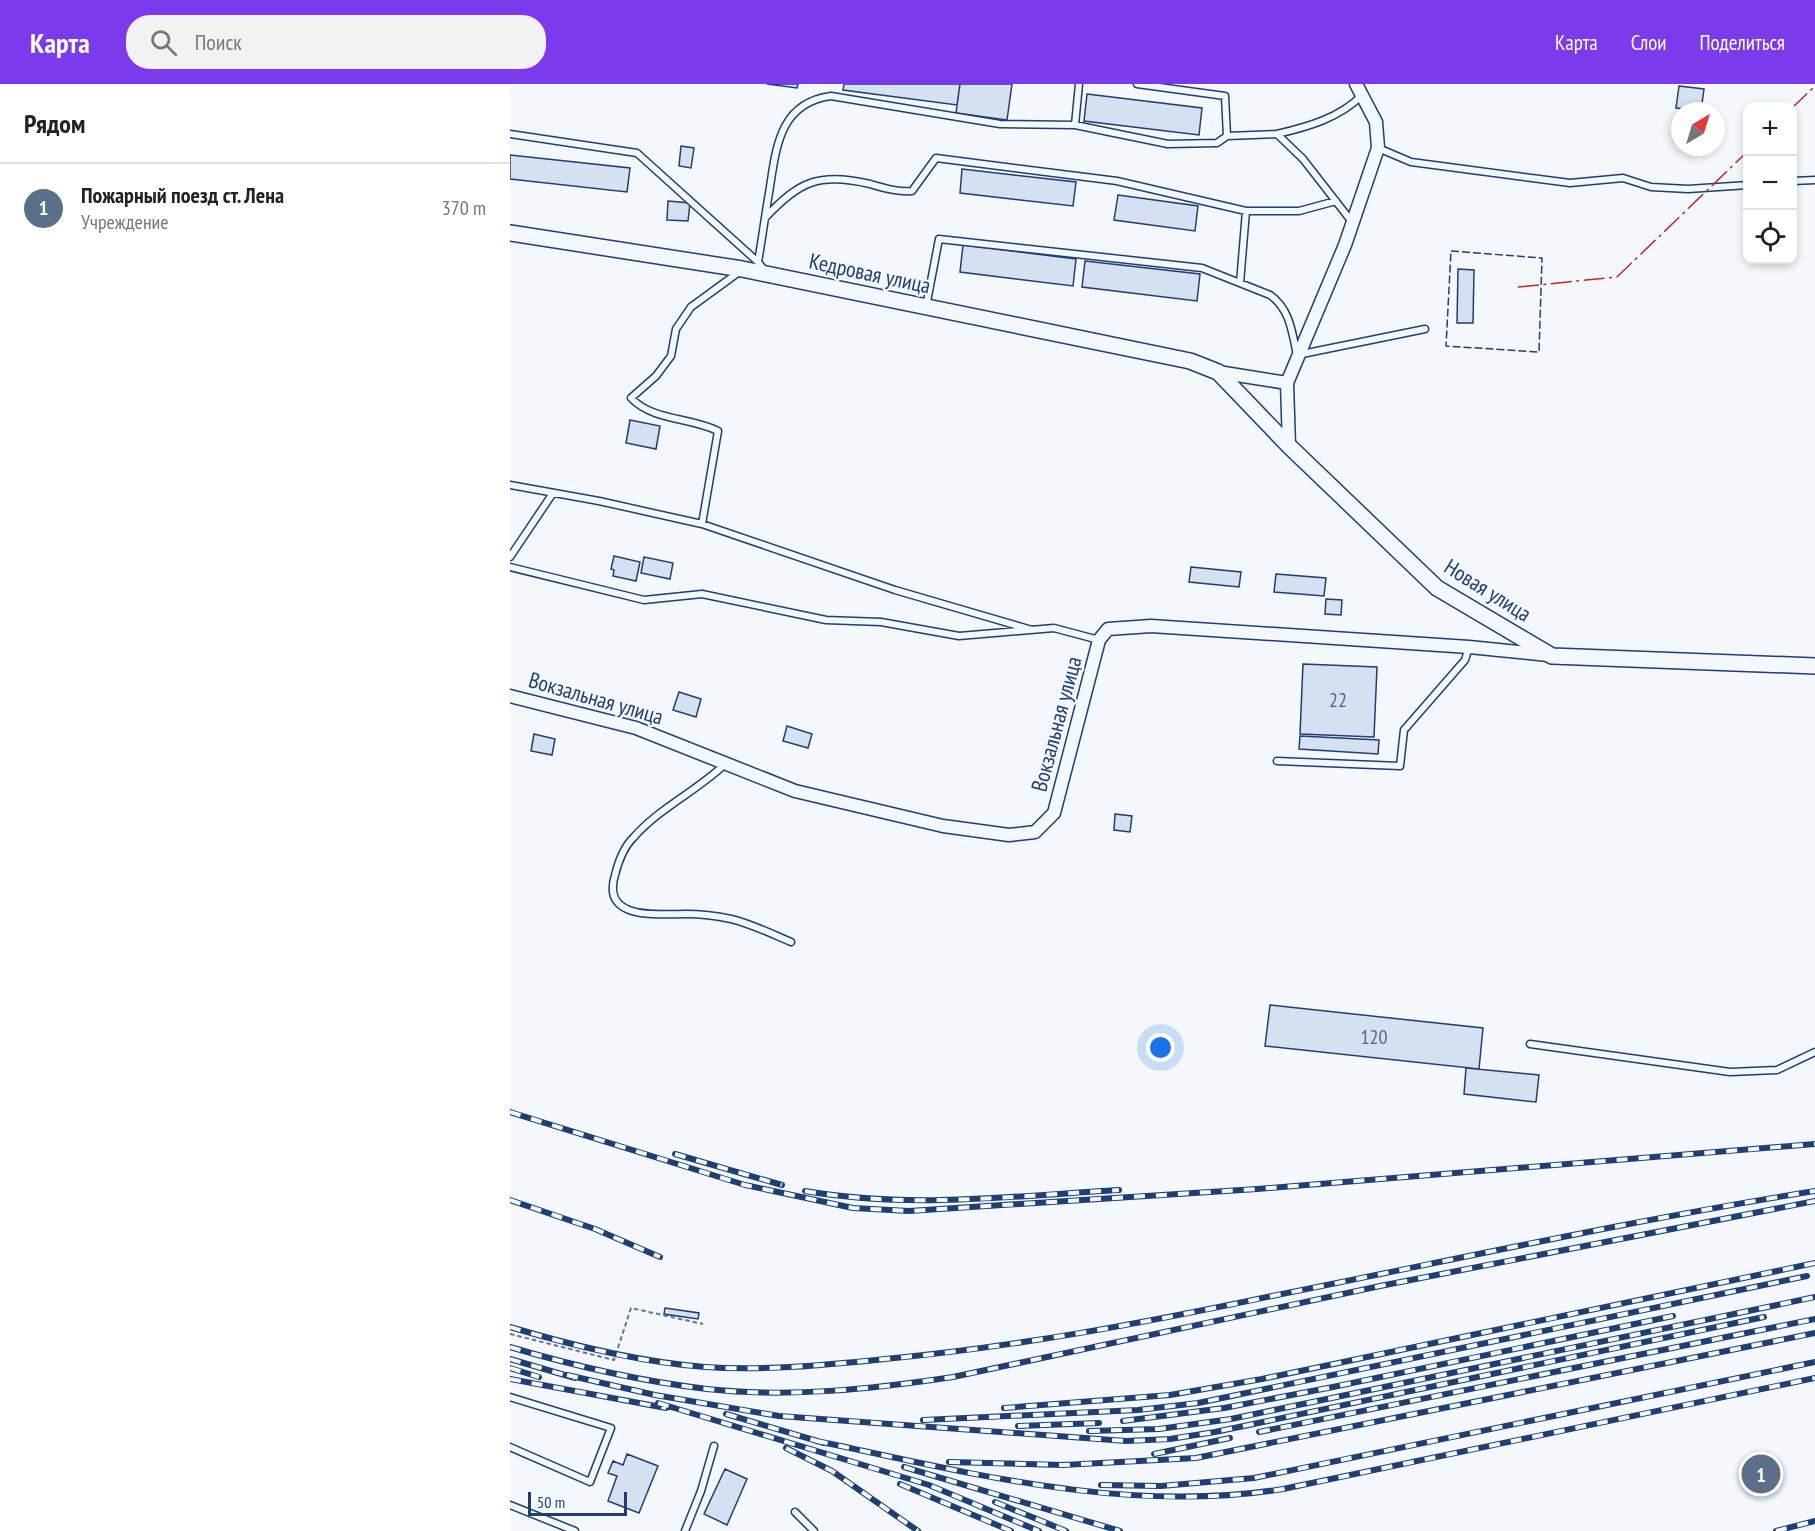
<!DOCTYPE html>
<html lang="ru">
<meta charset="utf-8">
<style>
body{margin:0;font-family:"PT Sans Narrow",sans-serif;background:#f2f2f2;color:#222}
.controls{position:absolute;right:18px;top:18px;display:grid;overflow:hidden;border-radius:12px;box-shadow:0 3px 9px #0003}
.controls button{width:54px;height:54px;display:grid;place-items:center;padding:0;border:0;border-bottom:2px solid #e0e0e0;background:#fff;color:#222;font:30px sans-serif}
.compass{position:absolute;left:1161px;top:18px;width:54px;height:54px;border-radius:50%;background:#fff;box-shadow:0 3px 9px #0003;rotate:38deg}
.scale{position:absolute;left:18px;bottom:15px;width:99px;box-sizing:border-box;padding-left:6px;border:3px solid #1d3f73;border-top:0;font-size:16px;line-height:21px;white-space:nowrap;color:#1d3f73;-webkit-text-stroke:4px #f4f7fb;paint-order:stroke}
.you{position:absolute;left:651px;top:964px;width:21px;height:21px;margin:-15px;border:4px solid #fff;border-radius:50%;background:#1a73e8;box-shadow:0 0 0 9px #1a73e833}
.badge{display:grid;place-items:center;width:39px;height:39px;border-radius:50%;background:#7c3aed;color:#fff;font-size:20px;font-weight:700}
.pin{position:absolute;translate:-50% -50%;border:3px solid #fff;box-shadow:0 2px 6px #0006}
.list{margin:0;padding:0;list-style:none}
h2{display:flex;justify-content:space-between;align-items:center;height:78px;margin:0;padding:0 24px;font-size:26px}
h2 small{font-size:20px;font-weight:400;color:#767676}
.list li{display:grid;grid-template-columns:39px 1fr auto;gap:18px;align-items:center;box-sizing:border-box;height:90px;padding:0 24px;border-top:2px solid #e0e0e0}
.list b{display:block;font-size:22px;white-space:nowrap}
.list p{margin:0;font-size:20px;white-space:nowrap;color:#767676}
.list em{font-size:20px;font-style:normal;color:#767676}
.icon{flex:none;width:33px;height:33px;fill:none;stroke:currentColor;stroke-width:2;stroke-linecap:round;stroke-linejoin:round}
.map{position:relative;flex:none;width:1305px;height:1447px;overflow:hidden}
header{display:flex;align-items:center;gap:36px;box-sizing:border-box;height:84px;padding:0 30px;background:#7c3aed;color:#fff}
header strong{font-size:28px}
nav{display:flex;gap:33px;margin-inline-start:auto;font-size:21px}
.search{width:420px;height:54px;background:#f2f2f2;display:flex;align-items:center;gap:15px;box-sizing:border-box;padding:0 21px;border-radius:24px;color:#767676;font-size:22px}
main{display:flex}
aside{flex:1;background:#fff}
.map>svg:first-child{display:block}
</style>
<header>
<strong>Карта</strong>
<div class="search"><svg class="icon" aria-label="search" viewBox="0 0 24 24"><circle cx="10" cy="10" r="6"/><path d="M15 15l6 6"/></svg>Поиск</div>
<nav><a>Карта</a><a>Слои</a><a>Поделиться</a></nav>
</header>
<main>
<aside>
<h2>Рядом<small></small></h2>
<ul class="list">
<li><span class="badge" style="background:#5c6f8a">1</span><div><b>Пожарный поезд ст. Лена</b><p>Учреждение</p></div><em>370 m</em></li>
</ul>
</aside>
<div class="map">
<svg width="1305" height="1447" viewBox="0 0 1305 1447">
<rect width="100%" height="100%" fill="#f4f7fb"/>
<path fill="#d5e0f0" stroke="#1d3f73" stroke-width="1.5" d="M257 0H288L287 4Z
M334 0H450L447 21 333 6Z
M450 0H502L497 36 446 29Z
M1169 2 1194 5 1191 27 1166 24Z
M577 10 692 24 689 51 574 37Z
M171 62 184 64 181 84 169 82Z
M0 71 120 84 117 108 0 95Z
M452 85 566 98 563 122 450 109Z
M608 111 688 122 685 147 604 136Z
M158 117 180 119 178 137 157 136Z
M453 161 566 175 563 202 450 188Z
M575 177 690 190 687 217 572 203Z
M948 185 964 186 963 239H947Z
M120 336 150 342 146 365 116 359Z
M104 472 130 478 126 497 103 492 104 486 101 485Z
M134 473 163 479 160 495 131 489Z
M681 483 731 488 729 503 679 498Z
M766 490 816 494 814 512 764 508Z
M816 515 832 516 831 531 815 530Z
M793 580 867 583 864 653 790 650Z
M169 608 191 615 186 633 163 626Z
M277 642 302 650 298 664 273 657Z
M24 650 45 655 42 671 21 667Z
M790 652 869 656 868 670 789 665Z
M605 730 622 732 620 748 604 746Z
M760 921 973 944 969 985 755 962Z
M956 984 1029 991 1026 1018 954 1010Z
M155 1224 189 1229 188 1235 154 1230Z
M117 1370 148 1382 129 1429 98 1417 107 1392 98 1389 103 1377 113 1381Z
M215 1385 237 1395 217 1441 194 1430Z"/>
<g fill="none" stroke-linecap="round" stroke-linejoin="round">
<g stroke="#1d3f73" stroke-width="9">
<path id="service" d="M565 41 569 0
M0 50 127 69 248 178
M767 50C797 43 830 34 852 11
M717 52 767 50 793 75 842 138
M868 64 901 78 1060 99 1113 94 1141 103 1178 105 1238 101
M1282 97 1305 96
M255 134C289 97 310 88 360 100 374 104 387 108 402 107L426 74 607 97 736 127H789L826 117
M255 187 248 178C252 155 255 132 259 109 266 66 268 19 321 12L490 40 565 41 658 60 707 59 717 52 715 12 627 0
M730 199 736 127
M416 223 429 155 692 184 760 211C780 225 782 248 787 271L915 245
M0 401 89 417 192 440 385 506 522 546
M192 440 208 347C180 333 143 337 121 314L146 292 161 272 166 245 181 223 229 188
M0 473 43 409
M0 483 134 516 192 510 316 536 371 538 449 552 544 544 589 556
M767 677 890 682 894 646 955 576 959 563
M215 680C187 707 149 724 123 754 114 763 108 779 105 791 91 837 148 830 176 830 190 830 207 832 221 835 242 840 262 850 281 858
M1020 960 1220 988 1267 986 1305 968
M0 1313 101 1344 80 1398 0 1363
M0 1421 65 1447
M285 1428 304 1447
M175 1447 191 1407 204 1362"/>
</g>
<g stroke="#1d3f73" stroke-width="15">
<path id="minor" d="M708 288 777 299
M779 362 777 299 835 161 868 64 866 38 846 0
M0 612 126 644 285 707 433 742 499 751 525 748 544 729 589 556 598 545 641 542 959 563 1038 571"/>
</g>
<g stroke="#1d3f73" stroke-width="18">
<path id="tertiary" d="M0 149 232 185 680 277 708 288 779 362 927 504 1042 572 1305 582"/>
</g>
<path stroke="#5e769c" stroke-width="2" stroke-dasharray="4.5 3" stroke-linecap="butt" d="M0 1250 104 1276 121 1224 193 1240"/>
<use href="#service" stroke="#f4f7fb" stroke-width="6"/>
<use href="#minor" stroke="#f4f7fb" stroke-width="12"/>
<use href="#tertiary" stroke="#f4f7fb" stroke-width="15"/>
<g stroke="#1d3f73" stroke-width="6">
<path id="rail" d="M0 1028 235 1101 343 1124 399 1127 747 1105 1305 1060
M165 1070 272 1101
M295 1107C401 1125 503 1112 609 1106
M0 1116 85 1145 150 1173
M0 1243C64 1262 129 1278 195 1283 256 1287 315 1281 375 1275 505 1263 634 1239 762 1212 943 1176 1123 1136 1305 1107
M0 1263C64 1282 130 1297 197 1305 279 1314 362 1305 443 1293L870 1202 1305 1117
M0 1275 65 1294
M0 1284 29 1293
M57 1291 145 1311 269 1332 616 1357 660 1355 705 1348 1254 1233
M0 1295 156 1324
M148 1319 419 1401 529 1447
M494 1324 660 1311 752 1295 1305 1179
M216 1330 314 1359
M413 1336 628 1326 688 1319 1297 1192
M613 1337 714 1324 823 1303 1163 1232
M508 1342 589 1339
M579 1347 649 1345 721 1335 1305 1213
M749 1348 1305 1235
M307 1357C459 1389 617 1430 773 1405L1305 1294
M276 1364 322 1387 408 1447
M644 1370 720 1354
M439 1378 553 1381 686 1374 1305 1249
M394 1383 610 1447
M390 1400 501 1447
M591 1401 651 1402 744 1394 1305 1278
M485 1418 556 1447
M1266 1447 1305 1437"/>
</g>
<use href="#rail" stroke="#f4f7fb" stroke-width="4" stroke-dasharray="11" stroke-linecap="butt"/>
<path stroke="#1d3f73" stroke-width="1.5" stroke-dasharray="8 3" stroke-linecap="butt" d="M941 167 1032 174 1029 268 936 262Z"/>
<path stroke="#c62828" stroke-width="1.5" stroke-dasharray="21 4.5 3 4.5" stroke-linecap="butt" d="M1282 24 1305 2
M1008 203 1107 193 1238 67"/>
</g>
<g text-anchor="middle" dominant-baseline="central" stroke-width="4.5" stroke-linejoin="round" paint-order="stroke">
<g font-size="20" fill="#4b6792">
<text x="828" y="616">22</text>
<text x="864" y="953">120</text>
</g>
<g font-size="22" fill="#1d3f73" stroke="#f4f7fb">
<text transform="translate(360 189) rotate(12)">Кедровая улица</text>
<text transform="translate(978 506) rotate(32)">Новая улица</text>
<text transform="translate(86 614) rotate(16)">Вокзальная улица</text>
<text transform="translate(546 640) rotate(-75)">Вокзальная улица</text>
</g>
</g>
</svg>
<div class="controls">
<button>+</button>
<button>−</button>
<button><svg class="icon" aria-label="locate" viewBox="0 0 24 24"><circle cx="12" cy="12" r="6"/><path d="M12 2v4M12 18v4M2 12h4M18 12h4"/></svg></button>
</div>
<svg class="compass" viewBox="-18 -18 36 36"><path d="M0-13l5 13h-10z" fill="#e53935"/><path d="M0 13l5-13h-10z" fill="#767676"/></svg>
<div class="scale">50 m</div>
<div class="you"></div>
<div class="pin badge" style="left:1251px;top:1390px;background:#5c6f8a">1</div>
</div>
</main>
